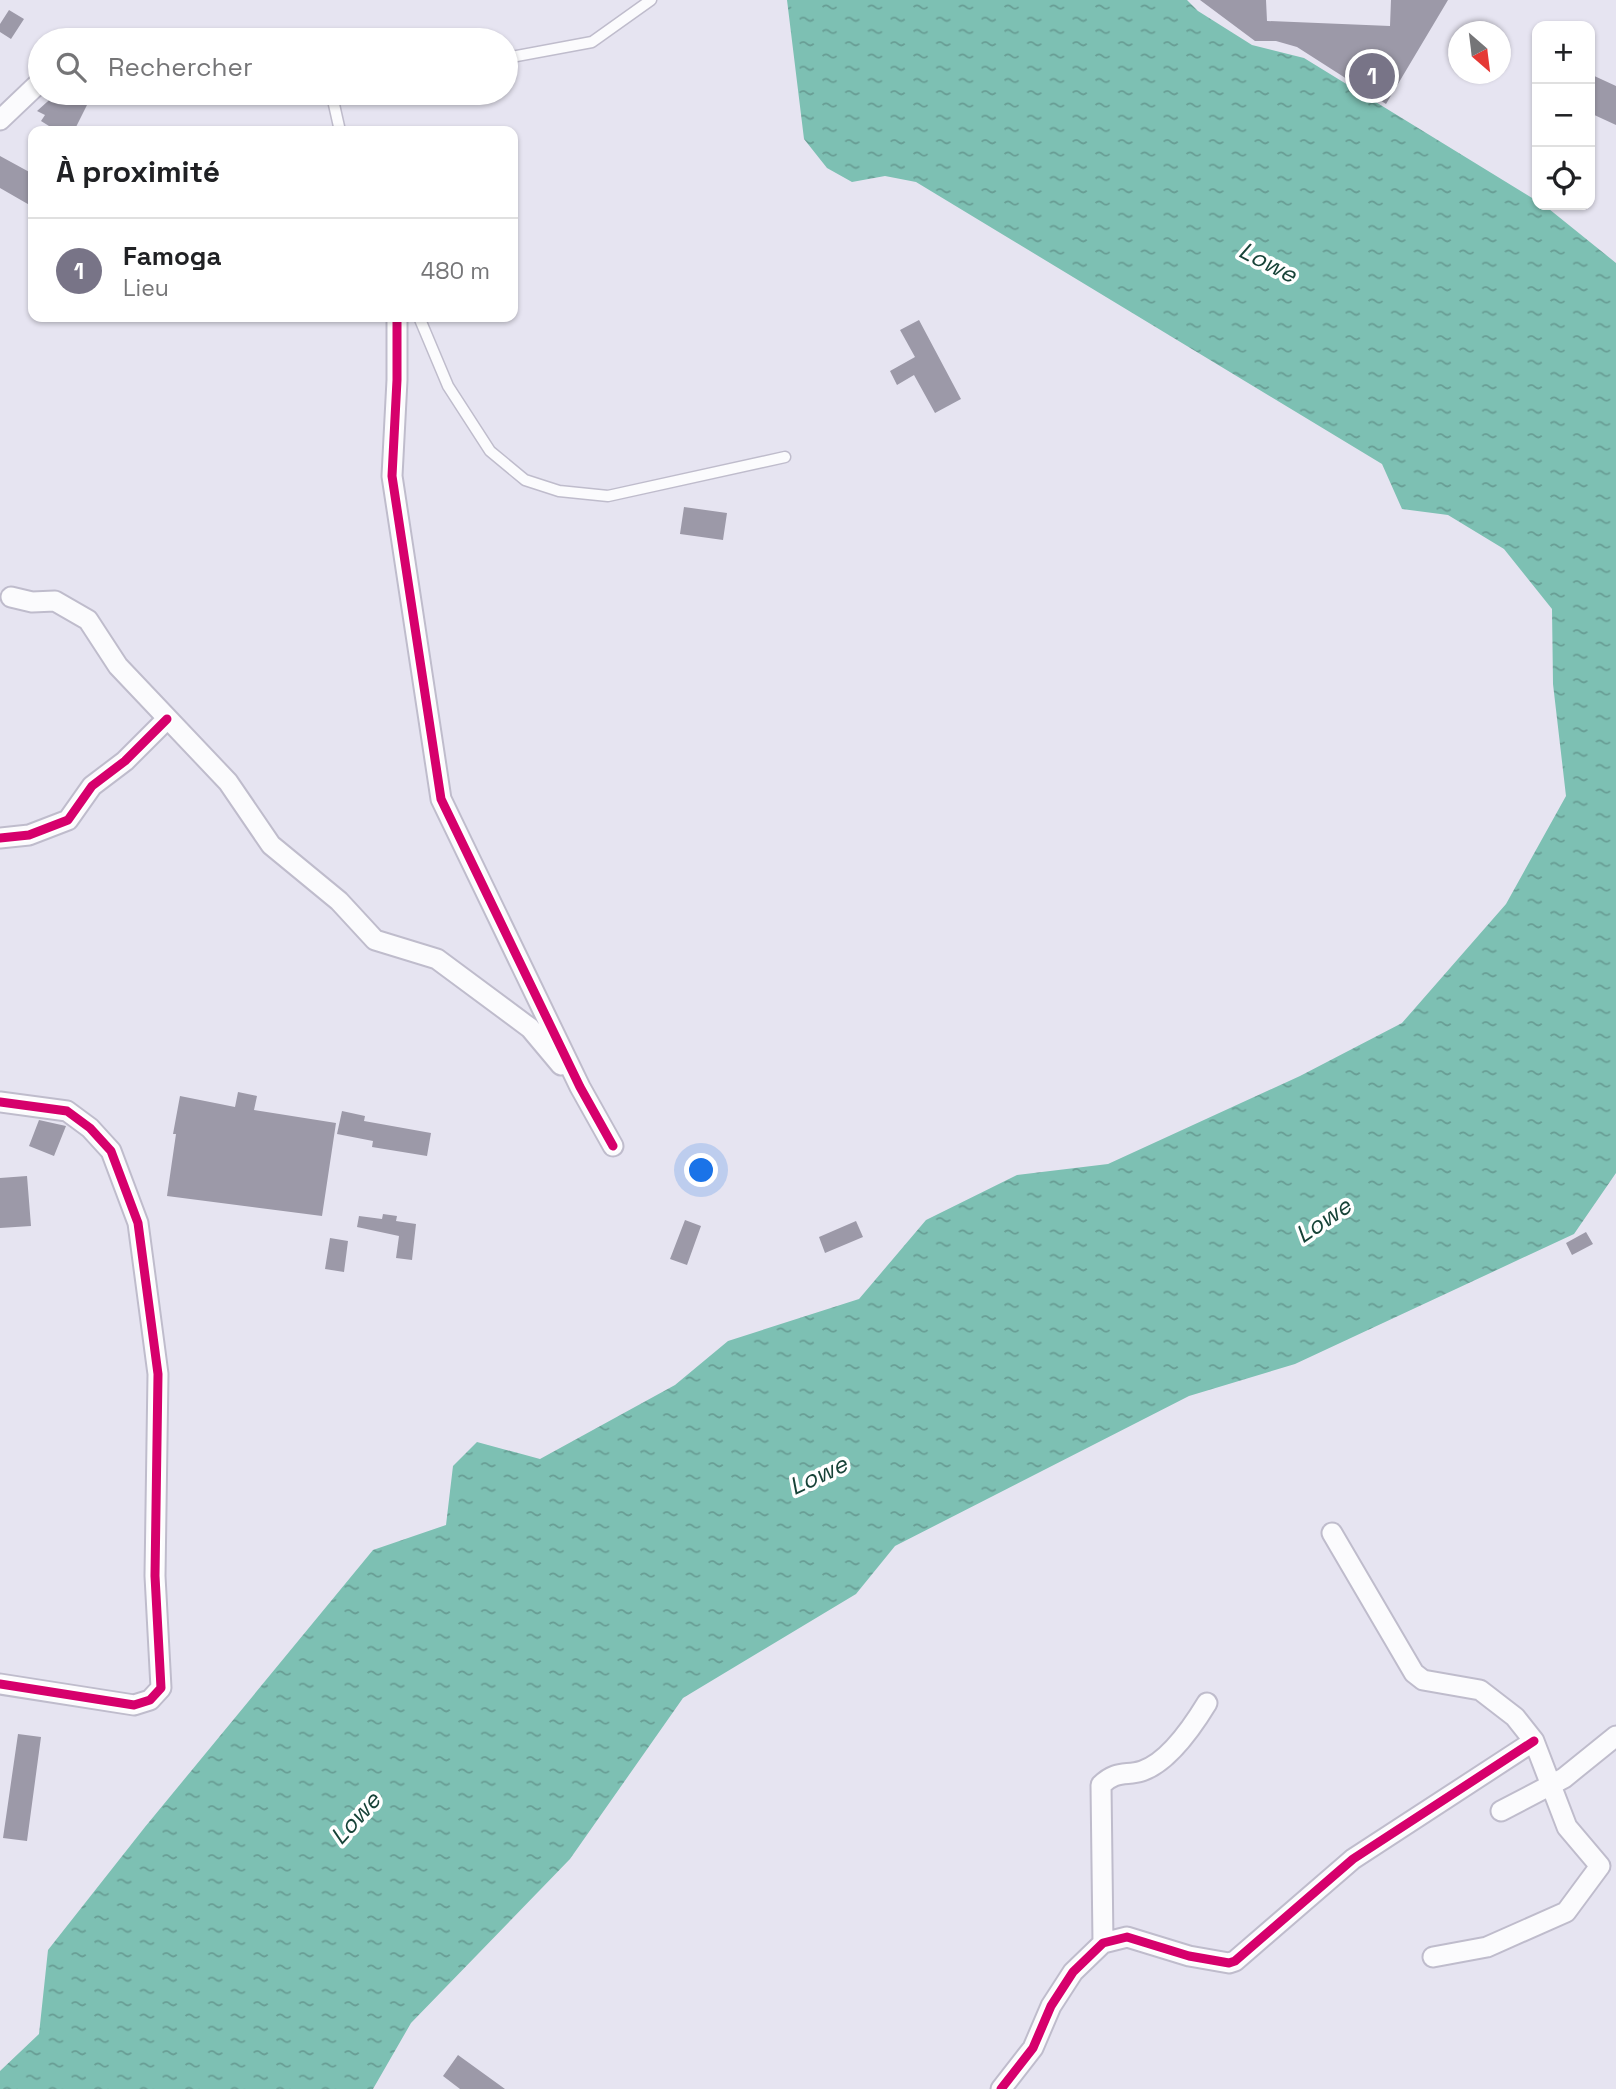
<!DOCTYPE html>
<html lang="fr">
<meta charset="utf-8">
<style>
body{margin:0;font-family:"Space Grotesk",sans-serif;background:#f2f2f2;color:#202124}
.controls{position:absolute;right:21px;top:21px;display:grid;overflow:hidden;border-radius:14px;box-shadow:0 2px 5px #0004}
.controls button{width:63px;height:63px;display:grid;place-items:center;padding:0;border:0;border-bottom:2px solid #e0e0e0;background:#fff;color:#202124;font:35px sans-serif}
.compass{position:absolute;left:1448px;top:21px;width:63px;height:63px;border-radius:50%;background:#fff;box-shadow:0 2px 5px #0004;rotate:152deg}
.you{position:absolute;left:702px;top:1171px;width:24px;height:24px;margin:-18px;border:5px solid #fff;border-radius:50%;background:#1a73e8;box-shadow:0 0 0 10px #1a73e833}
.badge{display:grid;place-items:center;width:46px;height:46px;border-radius:50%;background:#787487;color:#fff;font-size:23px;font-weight:700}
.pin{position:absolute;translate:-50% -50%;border:4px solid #fff;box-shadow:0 2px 7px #0006}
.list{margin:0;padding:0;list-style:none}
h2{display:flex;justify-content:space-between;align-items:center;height:91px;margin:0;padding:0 28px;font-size:30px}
h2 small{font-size:23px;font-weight:400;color:#757577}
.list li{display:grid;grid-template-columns:46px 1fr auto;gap:21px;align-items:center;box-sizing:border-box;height:105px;padding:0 28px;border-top:2px solid #e0e0e0}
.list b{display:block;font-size:26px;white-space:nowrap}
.list p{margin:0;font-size:23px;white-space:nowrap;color:#757577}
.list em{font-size:23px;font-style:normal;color:#757577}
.icon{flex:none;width:38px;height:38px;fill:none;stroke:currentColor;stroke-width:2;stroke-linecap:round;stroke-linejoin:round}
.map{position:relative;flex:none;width:1616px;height:2089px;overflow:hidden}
.search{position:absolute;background:#fff;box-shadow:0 2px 5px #0004;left:28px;top:28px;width:490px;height:77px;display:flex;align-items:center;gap:18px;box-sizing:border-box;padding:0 24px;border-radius:38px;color:#757577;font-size:26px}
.panel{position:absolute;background:#fff;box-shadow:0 2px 5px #0004;left:28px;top:126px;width:490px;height:196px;border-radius:14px}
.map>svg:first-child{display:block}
</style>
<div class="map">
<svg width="1616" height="2089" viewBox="0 0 1616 2089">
<defs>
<pattern id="water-ripples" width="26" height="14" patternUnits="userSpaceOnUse" patternTransform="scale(1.75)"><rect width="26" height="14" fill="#7dc0b3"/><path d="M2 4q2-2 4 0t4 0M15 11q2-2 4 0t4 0" fill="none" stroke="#689d94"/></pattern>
</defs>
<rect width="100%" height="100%" fill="#e6e4f1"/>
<path fill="url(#water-ripples)" d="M787 0H1187L1198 11 1252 45 1304 58 1537 201V205L1549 209 1616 263V1173L1574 1234 1295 1364 1189 1396 895 1546 856 1594 683 1698 570 1859 411 2023 373 2089H0V2071L39 2034 48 1950 145 1827 373 1550 446 1525 453 1466 477 1442 540 1459 675 1385 728 1341 859 1299 926 1220 1017 1175 1108 1164 1300 1076 1402 1023 1506 904 1566 796 1553 684 1552 609 1504 549 1448 515 1402 509 1382 464 916 182 885 176 852 182 827 168 804 139Z"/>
<path fill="#9c99a8" d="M1200 0H1266L1267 21 1390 26 1391 0H1448L1386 104 1297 47 1276 41H1255Z
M9 10 24 19 11 39 0 32V24Z
M1590 74 1616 86V125L1590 113Z
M57 93H72L88 103 74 131H57L41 121 45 115 37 111Z
M0 156 33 174V207L0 188Z
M919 320 961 399 935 413 914 375 897 385 890 371 915 357 900 330Z
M684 507 727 513 723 540 680 534Z
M238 1092 257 1096 254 1110 336 1123 322 1216 167 1196 176 1134H173L180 1096 235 1107Z
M342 1111 365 1116 364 1121 431 1133 427 1156 372 1147 373 1141 337 1134Z
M39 1120 66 1126 54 1156 29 1146Z
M27 1176 31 1226 0 1228V1178Z
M383 1214 397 1216 396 1221 416 1224 412 1260 396 1258 399 1236 357 1227 359 1216 382 1219Z
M685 1220 701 1226 687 1265 670 1259Z
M856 1221 863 1237 825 1253 819 1237Z
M1586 1232 1593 1244 1572 1255 1566 1243Z
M330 1238 348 1241 344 1272 325 1269Z
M18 1734 41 1737 27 1841 3 1838Z
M458 2055 505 2089H460L443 2076Z"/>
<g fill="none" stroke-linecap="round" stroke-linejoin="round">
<g stroke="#bfbccc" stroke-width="13">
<path id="service" d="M506 58 592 42 651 0
M335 93 333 100 340 131
M419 317 448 386 490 451 525 480 559 491 608 496 785 457"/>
</g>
<g stroke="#bfbccc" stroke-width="23">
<path id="minor" d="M142 40H144
M0 120 40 82
M397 317V380L392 476 441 799 580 1087 613 1146
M11 597 32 602 55 601 88 620 118 666 228 782 271 845 339 901 375 940 437 959 530 1028 561 1065
M0 838 29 835 68 820 92 786 125 761 167 719
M0 1102 67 1111 90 1128 111 1151 138 1223 158 1374 155 1576 161 1688 150 1700 134 1705 0 1684
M1332 1533 1414 1673 1423 1680 1480 1690 1515 1717 1534 1741 1567 1827 1600 1866 1566 1912 1487 1947 1433 1957
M1501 1811 1564 1778 1616 1736
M1103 1943 1101 1785C1116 1770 1126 1776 1142 1771 1169 1762 1193 1726 1207 1703
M1001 2089 1033 2048 1051 2006 1073 1972 1103 1943 1127 1937 1189 1956 1229 1963 1235 1961 1353 1859 1534 1741"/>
</g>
<use href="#service" stroke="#fbfbfd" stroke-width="10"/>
<use href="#minor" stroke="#fbfbfd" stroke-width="19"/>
<g stroke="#fff" stroke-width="13">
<path id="cycleway" d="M397 317V380L392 476 441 799 580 1087 613 1146
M0 838 29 835 68 820 92 786 125 761 167 719
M0 1102 67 1111 90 1128 111 1151 138 1223 158 1374 155 1576 161 1688 150 1700 134 1705 0 1684
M1001 2089 1033 2048 1051 2006 1073 1972 1103 1943 1127 1937 1189 1956 1229 1963 1235 1961 1353 1859 1534 1741"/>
</g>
<use href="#cycleway" stroke="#d6006c" stroke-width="9"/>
</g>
<g text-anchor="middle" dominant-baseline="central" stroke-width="7" stroke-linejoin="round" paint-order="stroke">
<g font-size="24" font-style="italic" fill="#174338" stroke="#fff">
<text transform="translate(1268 262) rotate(27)">Lowe</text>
<text transform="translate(1323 1220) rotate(-34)">Lowe</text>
<text transform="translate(818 1475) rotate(-25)">Lowe</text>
<text transform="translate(355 1818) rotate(-48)">Lowe</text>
</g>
</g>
</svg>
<div class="controls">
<button>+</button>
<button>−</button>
<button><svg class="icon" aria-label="locate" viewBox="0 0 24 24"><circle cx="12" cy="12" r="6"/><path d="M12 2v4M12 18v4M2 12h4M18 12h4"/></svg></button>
</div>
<svg class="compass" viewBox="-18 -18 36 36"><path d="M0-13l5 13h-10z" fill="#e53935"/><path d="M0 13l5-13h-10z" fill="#757577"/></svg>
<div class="you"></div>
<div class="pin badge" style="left:1372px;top:76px">1</div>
<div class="search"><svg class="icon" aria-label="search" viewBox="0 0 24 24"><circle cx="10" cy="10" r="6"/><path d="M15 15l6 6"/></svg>Rechercher</div>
<section class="panel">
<h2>À proximité<small></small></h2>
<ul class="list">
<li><span class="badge">1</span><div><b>Famoga</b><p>Lieu</p></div><em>480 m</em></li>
</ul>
</section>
</div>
